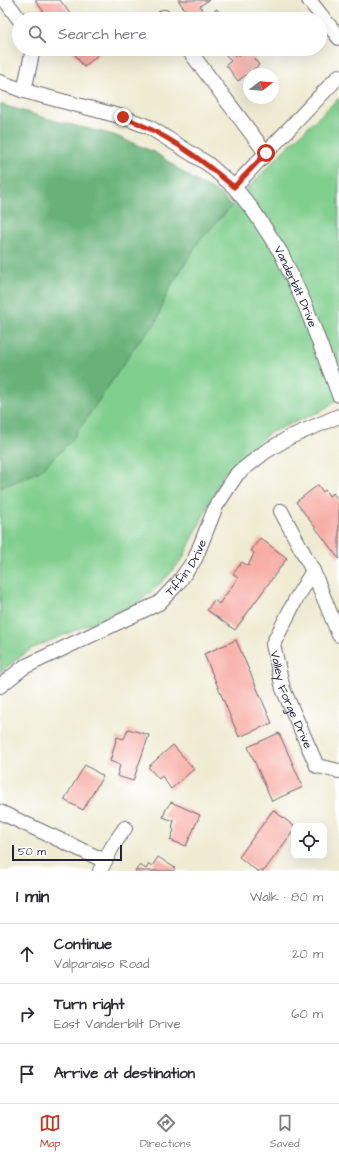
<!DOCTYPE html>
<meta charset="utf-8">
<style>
body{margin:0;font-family:"Architects Daughter",sans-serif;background:#f2f2f3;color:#2b2b33}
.controls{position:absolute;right:12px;bottom:12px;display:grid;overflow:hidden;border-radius:8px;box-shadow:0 4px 16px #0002}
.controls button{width:36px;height:36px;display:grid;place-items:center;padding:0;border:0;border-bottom:1px solid #e1e1e2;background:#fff;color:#2b2b33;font:20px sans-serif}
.compass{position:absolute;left:243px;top:68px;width:36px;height:36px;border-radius:50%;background:#fff;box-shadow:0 4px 16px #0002;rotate:73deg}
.scale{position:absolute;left:12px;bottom:10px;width:110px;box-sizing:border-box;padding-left:4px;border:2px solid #22223b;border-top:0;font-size:11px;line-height:14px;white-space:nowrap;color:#22223b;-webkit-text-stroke:3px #fff;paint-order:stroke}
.stop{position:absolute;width:12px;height:12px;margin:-9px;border:3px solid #c8321e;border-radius:50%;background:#fff}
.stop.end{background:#c8321e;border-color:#fff;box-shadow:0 1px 4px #0008}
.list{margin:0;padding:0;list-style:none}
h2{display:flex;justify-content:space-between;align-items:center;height:52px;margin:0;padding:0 16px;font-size:17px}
h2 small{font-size:13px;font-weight:400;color:#7c7c81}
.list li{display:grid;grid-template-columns:26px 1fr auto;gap:12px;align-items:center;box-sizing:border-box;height:60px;padding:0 16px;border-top:1px solid #e1e1e2}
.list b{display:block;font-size:15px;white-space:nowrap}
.list p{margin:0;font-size:13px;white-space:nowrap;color:#7c7c81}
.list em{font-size:13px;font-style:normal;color:#7c7c81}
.icon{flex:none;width:22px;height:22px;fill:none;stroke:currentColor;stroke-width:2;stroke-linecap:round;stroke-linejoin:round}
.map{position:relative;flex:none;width:339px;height:871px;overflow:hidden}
.search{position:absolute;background:#fff;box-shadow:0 4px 16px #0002;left:12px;right:12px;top:12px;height:44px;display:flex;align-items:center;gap:10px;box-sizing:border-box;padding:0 14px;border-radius:22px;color:#7c7c81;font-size:15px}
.sheet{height:232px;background:#fff}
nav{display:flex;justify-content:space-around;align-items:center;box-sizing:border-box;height:56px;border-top:1px solid #e1e1e2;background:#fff;font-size:11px;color:#7c7c81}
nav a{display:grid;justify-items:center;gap:2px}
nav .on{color:#c8321e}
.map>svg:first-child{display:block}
</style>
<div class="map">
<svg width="339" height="871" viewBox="0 0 339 871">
<rect width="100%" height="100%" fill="#fff"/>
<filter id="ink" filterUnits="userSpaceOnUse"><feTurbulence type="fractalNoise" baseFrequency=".025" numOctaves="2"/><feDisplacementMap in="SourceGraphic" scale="8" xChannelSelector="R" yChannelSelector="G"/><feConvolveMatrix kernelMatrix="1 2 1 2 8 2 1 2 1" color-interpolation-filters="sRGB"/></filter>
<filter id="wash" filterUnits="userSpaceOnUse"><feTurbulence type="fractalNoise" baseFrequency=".012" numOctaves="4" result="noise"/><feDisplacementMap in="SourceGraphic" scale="16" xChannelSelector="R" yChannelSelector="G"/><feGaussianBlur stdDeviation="0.9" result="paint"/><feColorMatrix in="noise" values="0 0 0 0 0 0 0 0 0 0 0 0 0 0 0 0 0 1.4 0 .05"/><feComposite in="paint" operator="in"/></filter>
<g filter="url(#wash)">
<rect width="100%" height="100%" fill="#efebd3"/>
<path fill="#81cf8e" stroke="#527864" d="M339 98V399L319 412 269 433 224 473 183 558 168 576 139 603 31 649 0 672V488L40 471 71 441 139 341 155 324 169 289 199 241 284 150Z"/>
<path fill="#68b279" stroke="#456a5a" d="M0 104 52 120 114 135 156 153 193 179 222 195 232 206 199 241 169 289 155 324 139 341 71 441 40 471 0 488Z"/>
<g id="blocks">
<path fill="#f7aba3" d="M35 0H60L74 19H49Z
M178 0H209L200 6 207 16 217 9 224 19H198L192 11 188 14Z
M71 49H97L100 53 84 67Z
M214 49H231L237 57 247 49 259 65 238 81 226 65 231 61 223 51 219 55Z
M318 485 323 492 325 490 329 496 333 493 339 501V559L296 502Z
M260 538 287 558 235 630 207 610 214 600 219 604 238 578 233 574 242 562 248 566 254 553 251 551Z
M236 640 272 723 239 737 204 654Z
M128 729 149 735 133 781 117 776 120 765 110 761 117 737 124 739Z
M279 733 303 787 272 801 248 747Z
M173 745 194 769 171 789 162 776 159 779 148 767Z
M85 765 103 776 83 810 64 800Z
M171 802 200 815 186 846 170 840 174 830 172 828 174 821 163 817 166 809Z
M273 810 294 826V830L264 871H257L239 857Z
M158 857 175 868 173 871H135L140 865 146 869 149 864 152 866Z"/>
</g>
</g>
<g filter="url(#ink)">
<use href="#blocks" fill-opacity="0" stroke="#6a6870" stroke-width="1"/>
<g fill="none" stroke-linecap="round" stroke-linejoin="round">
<g stroke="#6a6870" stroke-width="16">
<g id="minor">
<path d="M5 0 19 19"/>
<path d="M309 0 339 38"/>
<path d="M164 17 166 19"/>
<path d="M188 49 266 153"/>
<path id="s1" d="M0 82 24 91 123 117 149 127 208 164 234 187 253 210 281 253 306 307 339 395"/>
<path d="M24 91 33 49"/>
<path d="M234 187 339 76"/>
<path d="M281 511 313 571 339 635"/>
<path id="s2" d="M313 571 296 599 273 644 283 689 317 766 339 771"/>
<path id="s3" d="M0 686 24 667 159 603 178 583 195 559 216 506 237 474 265 452 290 437 339 416"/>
<path d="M0 812 105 861"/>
<path d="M100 871 112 847 125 828"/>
</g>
</g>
<use href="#minor" stroke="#fff" stroke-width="14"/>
</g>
</g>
<g fill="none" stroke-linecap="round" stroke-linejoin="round" filter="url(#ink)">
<path stroke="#c8321e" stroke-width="5" d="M123 117C165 133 200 158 234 187L266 153"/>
</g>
<g text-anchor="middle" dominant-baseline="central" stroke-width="4" stroke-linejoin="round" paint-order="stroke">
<g font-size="12" fill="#22223b" stroke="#fff">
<text stroke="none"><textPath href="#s1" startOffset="378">Vanderbilt Drive</textPath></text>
<text stroke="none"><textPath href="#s3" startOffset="225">Tiffin Drive</textPath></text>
<text stroke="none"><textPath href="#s2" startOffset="142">Valley Forge Drive</textPath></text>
</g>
</g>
</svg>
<div class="controls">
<button><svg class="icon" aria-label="locate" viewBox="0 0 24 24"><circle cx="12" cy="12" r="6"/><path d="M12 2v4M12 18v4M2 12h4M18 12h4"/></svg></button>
</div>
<svg class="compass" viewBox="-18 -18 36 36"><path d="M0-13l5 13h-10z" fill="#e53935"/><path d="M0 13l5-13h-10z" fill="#7c7c81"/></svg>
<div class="scale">50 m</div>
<div class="stop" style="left:266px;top:153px"></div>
<div class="stop end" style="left:123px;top:117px"></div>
<div class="search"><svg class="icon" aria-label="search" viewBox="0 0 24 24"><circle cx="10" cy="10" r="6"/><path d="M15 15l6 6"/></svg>Search here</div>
</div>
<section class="sheet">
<h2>1 min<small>Walk · 80 m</small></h2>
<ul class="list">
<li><svg class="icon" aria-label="ahead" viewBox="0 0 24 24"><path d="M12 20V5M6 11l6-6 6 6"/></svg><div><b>Continue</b><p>Valparaiso Road</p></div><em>20 m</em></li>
<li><svg class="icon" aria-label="right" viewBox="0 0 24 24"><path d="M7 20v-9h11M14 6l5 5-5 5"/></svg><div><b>Turn right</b><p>East Vanderbilt Drive</p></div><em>60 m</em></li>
<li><svg class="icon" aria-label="arrive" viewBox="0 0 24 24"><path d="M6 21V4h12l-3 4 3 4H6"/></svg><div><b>Arrive at destination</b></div></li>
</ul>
</section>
<nav>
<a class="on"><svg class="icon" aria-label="map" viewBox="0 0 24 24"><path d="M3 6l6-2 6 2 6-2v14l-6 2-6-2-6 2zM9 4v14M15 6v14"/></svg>Map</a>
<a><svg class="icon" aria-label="directions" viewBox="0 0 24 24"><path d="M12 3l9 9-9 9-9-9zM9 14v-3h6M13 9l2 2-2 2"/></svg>Directions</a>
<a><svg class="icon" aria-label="saved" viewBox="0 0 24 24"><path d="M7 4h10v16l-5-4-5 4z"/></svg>Saved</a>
</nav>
